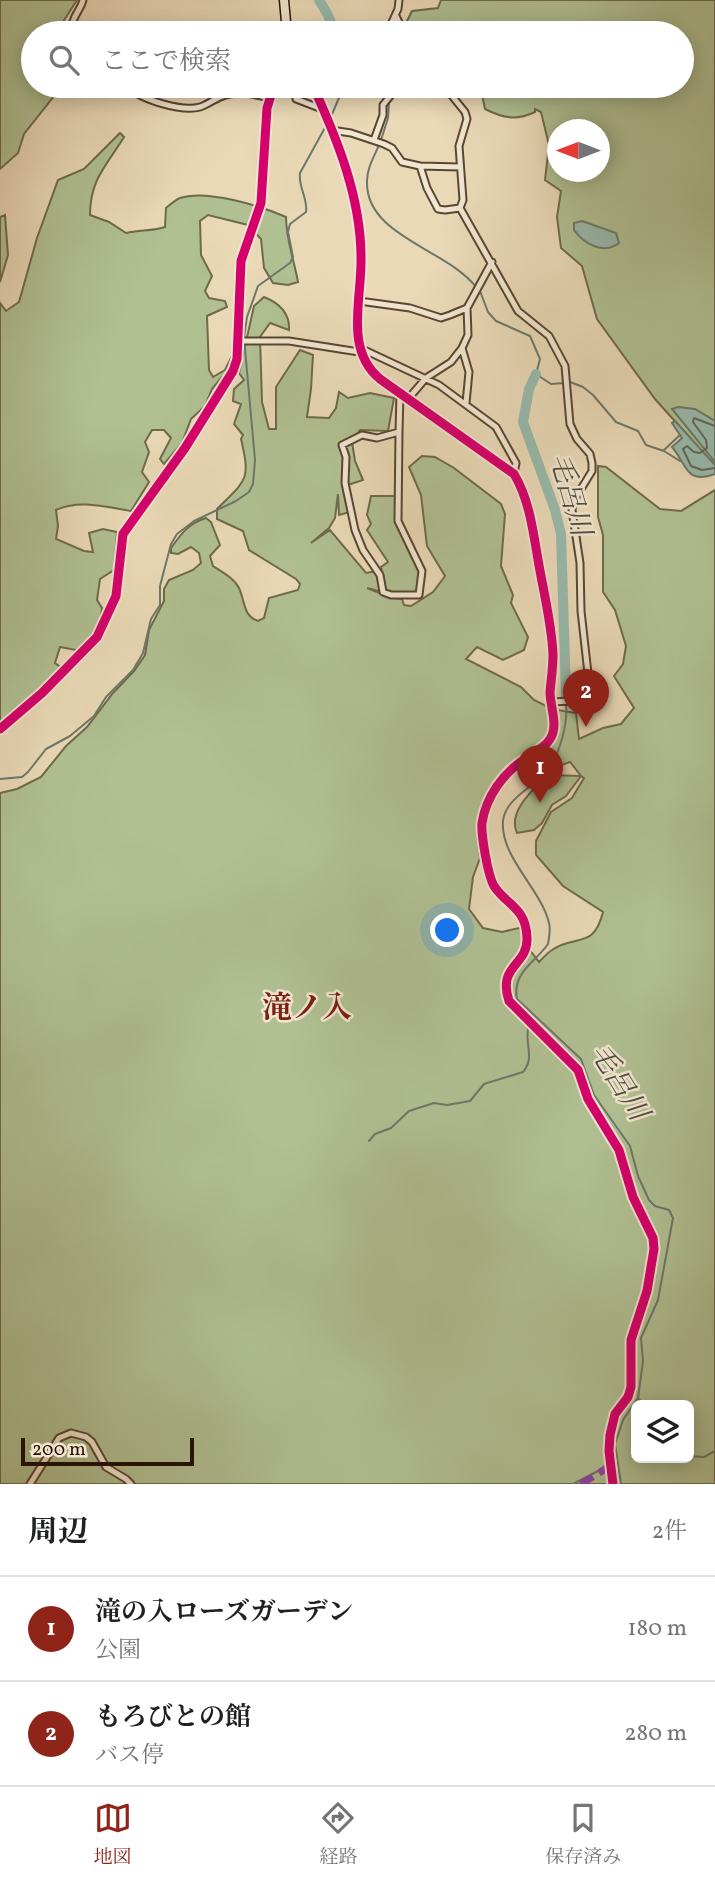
<!DOCTYPE html>
<html lang="ja">
<meta charset="utf-8">
<style>
body{margin:0;font-family:Vollkorn,"Noto Serif JP",serif;background:#f2f2f2;color:#202124}
.controls{position:absolute;right:21px;bottom:21px;display:grid;overflow:hidden;border-radius:10px;box-shadow:0 4px 18px #0003}
.controls button{width:63px;height:63px;display:grid;place-items:center;padding:0;border:0;border-bottom:2px solid #e0e0e0;background:#fff;color:#202124;font:35px sans-serif}
.compass{position:absolute;left:547px;top:119px;width:63px;height:63px;border-radius:50%;background:#fff;box-shadow:0 4px 18px #0003;rotate:270deg}
.scale{position:absolute;left:21px;bottom:18px;width:173px;box-sizing:border-box;padding-left:7px;border:4px solid #2b1406;border-top:0;font-size:19px;line-height:24px;white-space:nowrap;color:#2b1406;-webkit-text-stroke:5px #f1e6d0;paint-order:stroke}
.you{position:absolute;left:448px;top:931px;width:24px;height:24px;margin:-18px;border:5px solid #fff;border-radius:50%;background:#1a73e8;box-shadow:0 0 0 10px #1a73e833}
.badge{display:grid;place-items:center;width:46px;height:46px;border-radius:50%;background:#8f2418;color:#fff;font-size:23px;font-weight:700}
.pin{position:absolute;translate:-50% -58px;filter:drop-shadow(0 2px 4px #0008)}
.pin::after{content:'';position:absolute;top:37px;width:24px;height:21px;background:inherit;clip-path:polygon(0 0,100% 0,50% 100%)}
.list{margin:0;padding:0;list-style:none}
h2{display:flex;justify-content:space-between;align-items:center;height:91px;margin:0;padding:0 28px;font-size:30px}
h2 small{font-size:23px;font-weight:400;color:#757577}
.list li{display:grid;grid-template-columns:46px 1fr auto;gap:21px;align-items:center;box-sizing:border-box;height:105px;padding:0 28px;border-top:2px solid #e0e0e0}
.list b{display:block;font-size:26px;white-space:nowrap}
.list p{margin:0;font-size:23px;white-space:nowrap;color:#757577}
.list em{font-size:23px;font-style:normal;color:#757577}
.icon{flex:none;width:38px;height:38px;fill:none;stroke:currentColor;stroke-width:2;stroke-linecap:round;stroke-linejoin:round}
.map{position:relative;flex:none;width:715px;height:1484px;overflow:hidden}
.search{position:absolute;background:#fff;box-shadow:0 4px 18px #0003;left:21px;right:21px;top:21px;height:77px;display:flex;align-items:center;gap:18px;box-sizing:border-box;padding:0 24px;border-radius:38px;color:#757577;font-size:26px}
.sheet{height:301px;background:#fff}
nav{display:flex;justify-content:space-around;align-items:center;box-sizing:border-box;height:98px;border-top:2px solid #e0e0e0;background:#fff;font-size:19px;color:#757577}
nav a{display:grid;justify-items:center;gap:4px}
nav .on{color:#8f2418}
.map>svg:first-child{display:block}
</style>
<div class="map">
<svg width="715" height="1484" viewBox="0 0 715 1484">
<rect width="100%" height="100%" fill="#ead9b7"/>
<filter id="stains"><feTurbulence type="fractalNoise" baseFrequency=".00286" numOctaves="4"/><feColorMatrix values="0 0 0 0 .2 0 0 0 0 .09 0 0 0 0 .02 0 0 0 .5 -.17"/></filter>
<radialGradient id="worn" r=".72"><stop offset=".6" stop-color="#630" stop-opacity="0"/><stop offset="1" stop-color="#630" stop-opacity=".3"/></radialGradient>
<path fill="#b0c093" stroke="#6e6a4c" stroke-width="2" fill-rule="evenodd" d="M0 0H77L61 25 47 29 43 33H33V86H62L24 134 18 153 0 169Z
M441 0H715V466L655 399 597 319 582 266 561 248 557 217 561 191 545 180 549 145 541 112 535 109V112C516 121 503 118 485 109L481 89 458 95 450 86H682V33H409L405 25 412 11 438 8ZM558 130H600V172H558Z
M120 133 124 137C107 165 90 179 90 215L109 222 126 233C139 230 154 231 165 227L166 208C171 204 175 200 180 198 206 189 261 206 286 217 286 239 294 260 298 282L288 285 273 283 264 268 261 239 248 225 208 215 200 221 201 255 212 276 205 291 209 298 225 301 227 307 207 316 209 370 213 377 225 370 232 356H235L229 374 222 377 212 389 205 406 191 419 182 443 164 464 160 459 171 438 164 430H152L145 442 149 452 142 472 149 482 131 511C106 507 79 499 56 510L58 526 56 539 84 551 93 552 89 533 103 529 117 532 114 570 100 579 97 600 102 608 100 624 81 651 60 647 55 663 62 668 16 712 0 722V303L6 311 19 302 37 238 58 180 84 169Z
M5 215 8 255 0 282V217Z
M264 297C279 303 290 313 289 330L270 323 260 337 262 402 269 429H276V387L300 350 313 355 311 389 307 417 329 418 336 408 339 392 348 398 370 393 394 398 388 431 360 430 352 442 355 461 363 480 345 486 350 512 339 515 338 494 335 518 329 528 311 543 330 530 366 573 376 571 382 592 367 588 392 598 402 599 404 605 411 606 433 592 445 576 427 546 421 495 409 467 422 456 435 457 454 468 501 504 505 514 501 566 513 595 511 603 528 637 524 650 503 660 477 647 466 659 521 687 534 700 552 709 576 713 579 739 603 728 621 724 634 708 614 676 623 664 626 646 615 610 603 592V535L598 517V466L606 467 660 509 681 511 715 490V1484H0V793L17 789 41 777 66 746 87 727 113 693 134 671 145 655 149 630 164 601V589L169 580 193 570 201 563 199 553 191 547 178 554 171 553V548C181 534 189 523 206 518L211 522 220 545 210 556 213 566C222 572 234 578 239 588 245 601 243 616 258 621L264 618 269 598 298 590 300 584 296 579 249 550 243 531 217 519V509C246 480 251 481 241 439L243 435 234 424 241 404 233 401 234 389 244 380 239 373 254 306ZM521 755 538 758 553 768 570 762 581 776 548 775C534 789 507 811 517 833L534 830 542 823 552 805 566 796 581 776 584 778 572 798 551 812 536 841V855L563 886 603 912C593 951 576 933 552 950 547 953 543 958 539 962L523 941V932L519 928 502 932 483 928 469 909 473 877 480 858 477 838 481 813 490 790 503 773ZM636 1405H689V1458H636Z
M371 496H396L395 522 420 572 418 593H391L386 590 381 567 388 562 367 530 371 524 367 515Z"/>
<path fill="#98baad" stroke="#6c786a" stroke-width="2" d="M582 221 616 233 619 243C604 255 584 244 574 230V223Z
M678 407 695 409 715 421V462L672 409Z
M675 421 715 465V474C685 485 687 464 672 447L682 438 672 423Z"/>
<g fill="none" stroke-linecap="round" stroke-linejoin="round">
<path stroke="#62675a" stroke-width="2" d="M715 426 694 418 693 422 706 440 707 448 700 453 694 452 687 446 683 449 691 466 702 470 715 468"/>
<path stroke="#6c786a" stroke-width="2" d="M380 86 387 96
M330 119 344 86
M381 140 388 118 389 102
M379 145C374 157 367 168 367 181 365 236 447 249 476 287
M480 291 488 312 496 321 530 336 540 359 536 374 551 384 564 383
M570 382 583 387 593 395 616 422 638 431 646 445 664 451 680 461
M664 450 680 435
M566 704C568 724 560 753 548 769 536 786 505 798 503 821 500 857 541 889 549 923 551 929 549 937 548 944 535 963 512 972 517 999L581 1059 594 1095 630 1146 638 1176 649 1200 655 1206 669 1210 673 1218 658 1300 641 1338 643 1361 638 1398 623 1420 615 1444 621 1484
M0 779 22 777 28 772 46 749 70 736 94 716 106 697 133 670 143 653 151 619 160 605V586L171 544 177 534 194 521 236 501 249 492 253 484 255 460 244 338 247 317 258 286 290 263 293 257 288 232 290 224 306 212C308 198 298 187 300 173L327 124
M369 1141 375 1134 391 1128 409 1111 434 1103 447 1105 470 1101 484 1084 523 1072C536 1057 523 1041 529 1025
M638 1398 644 1405
M689 1456 704 1457 715 1451
M667 1458 670 1460 672 1458
M573 1484 598 1471 608 1463"/>
<path stroke="#98baad" stroke-width="10" d="M319 0 328 15 335 33
M536 374 529 389 523 422 555 510 561 534 566 695"/>
<g stroke="#5b4532" stroke-width="9">
<path id="street" d="M396 16 404 33
M76 33C67 20 80 13 83 0
M387 33 398 9 399 0
M127 86C141 100 182 112 200 107 207 105 213 100 220 97 236 90 254 94 269 98
M296 86V99L322 109
M313 86C338 141 362 200 361 262 361 302 345 350 380 379L514 474C532 504 534 542 541 576 546 603 552 628 553 655 553 668 551 680 550 692 550 707 559 726 550 739 545 748 533 753 525 759 503 773 486 797 482 823 481 835 488 876 494 886 507 906 526 907 527 938 528 966 497 965 509 1001L578 1070 588 1099 619 1150 633 1197 653 1238 654 1249 647 1291 631 1340V1387L628 1397 615 1414 610 1435 609 1451 613 1484
M444 86 465 112 467 119 459 146 463 200 460 208 518 311 549 336 565 366 570 424 577 439 590 454 592 463V471L573 502 572 510 580 563 581 611 591 700 551 702
M331 130 351 133 384 144 392 148 402 162 420 166 427 188 438 209 445 210 460 208
M374 140 383 115V105L391 95 393 86
M420 166 460 167
M359 301 410 308 441 318 450 315 467 308 492 262
M238 341H289L359 352
M358 347 439 385 496 427 516 463 514 474
M462 348 469 372 466 403
M408 399 426 378 451 362 462 348 468 335 467 308
M399 432 398 521 422 571 419 595H391L383 592 380 575 363 550 355 530 345 483 346 457 342 445 362 435 377 438Z
M399 432 400 393
M0 729 42 693 97 637 116 596 123 534 185 448 233 371 237 359 241 261 261 203 267 108 274 86
M30 1484 59 1438 71 1433 86 1437 92 1442 106 1467 126 1479 131 1484"/>
</g>
<g stroke="#2b1406" stroke-width="11">
<path id="secondary" d="M284 0 287 33"/>
</g>
<use href="#street" stroke="#f1e6d0" stroke-width="5"/>
<use href="#secondary" stroke="#f1e6d0" stroke-width="8"/>
<path stroke="#8e44ad" stroke-width="7" stroke-dasharray="14 7" stroke-linecap="butt" d="M581 1484 612 1465"/>
<g stroke="#f1e6d0" stroke-width="13">
<path id="cycleway" d="M313 86C338 141 362 200 361 262 361 302 345 350 380 379L514 474C532 504 534 542 541 576 546 603 552 628 553 655 553 668 551 680 550 692 550 707 559 726 550 739 545 748 533 753 525 759 503 773 486 797 482 823 481 835 488 876 494 886 507 906 526 907 527 938 528 966 497 965 509 1001L578 1070 588 1099 619 1150 633 1197 653 1238 654 1249 647 1291 631 1340V1387L628 1397 615 1414 610 1435 609 1451 613 1484
M0 729 42 693 97 637 116 596 123 534 185 448 233 371 237 359 241 261 261 203 267 108 274 86"/>
</g>
<use href="#cycleway" stroke="#d6006c" stroke-width="9"/>
</g>
<g text-anchor="middle" dominant-baseline="central" stroke-width="5" stroke-linejoin="round" paint-order="stroke">
<g font-size="28" font-style="italic" fill="#514e40" stroke="#f1e6d0">
<text transform="translate(569 495) rotate(74)">毛呂川</text>
<text transform="translate(618 1083) rotate(58)">毛呂川</text>
</g>
<g font-size="30" font-weight="bold" fill="#7a1f14" stroke="#f1e6d0">
<text x="307" y="1009">滝ノ入</text>
</g>
</g>
<rect width="100%" height="100%" filter="url(#stains)"/>
<rect width="100%" height="100%" fill="url(#worn)"/>
</svg>
<div class="controls">
<button><svg class="icon" aria-label="layers" viewBox="0 0 24 24"><path d="M12 4l9 5-9 5-9-5zM3 14l9 5 9-5"/></svg></button>
</div>
<svg class="compass" viewBox="-18 -18 36 36"><path d="M0-13l5 13h-10z" fill="#e53935"/><path d="M0 13l5-13h-10z" fill="#757577"/></svg>
<div class="scale">200 m</div>
<div class="you"></div>
<div class="pin badge" style="left:540px;top:803px">1</div>
<div class="pin badge" style="left:586px;top:727px">2</div>
<div class="search"><svg class="icon" aria-label="search" viewBox="0 0 24 24"><circle cx="10" cy="10" r="6"/><path d="M15 15l6 6"/></svg>ここで検索</div>
</div>
<section class="sheet">
<h2>周辺<small>2件</small></h2>
<ul class="list">
<li><span class="badge">1</span><div><b>滝の入ローズガーデン</b><p>公園</p></div><em>180 m</em></li>
<li><span class="badge">2</span><div><b>もろびとの館</b><p>バス停</p></div><em>280 m</em></li>
</ul>
</section>
<nav>
<a class="on"><svg class="icon" aria-label="map" viewBox="0 0 24 24"><path d="M3 6l6-2 6 2 6-2v14l-6 2-6-2-6 2zM9 4v14M15 6v14"/></svg>地図</a>
<a><svg class="icon" aria-label="directions" viewBox="0 0 24 24"><path d="M12 3l9 9-9 9-9-9zM9 14v-3h6M13 9l2 2-2 2"/></svg>経路</a>
<a><svg class="icon" aria-label="saved" viewBox="0 0 24 24"><path d="M7 4h10v16l-5-4-5 4z"/></svg>保存済み</a>
</nav>
